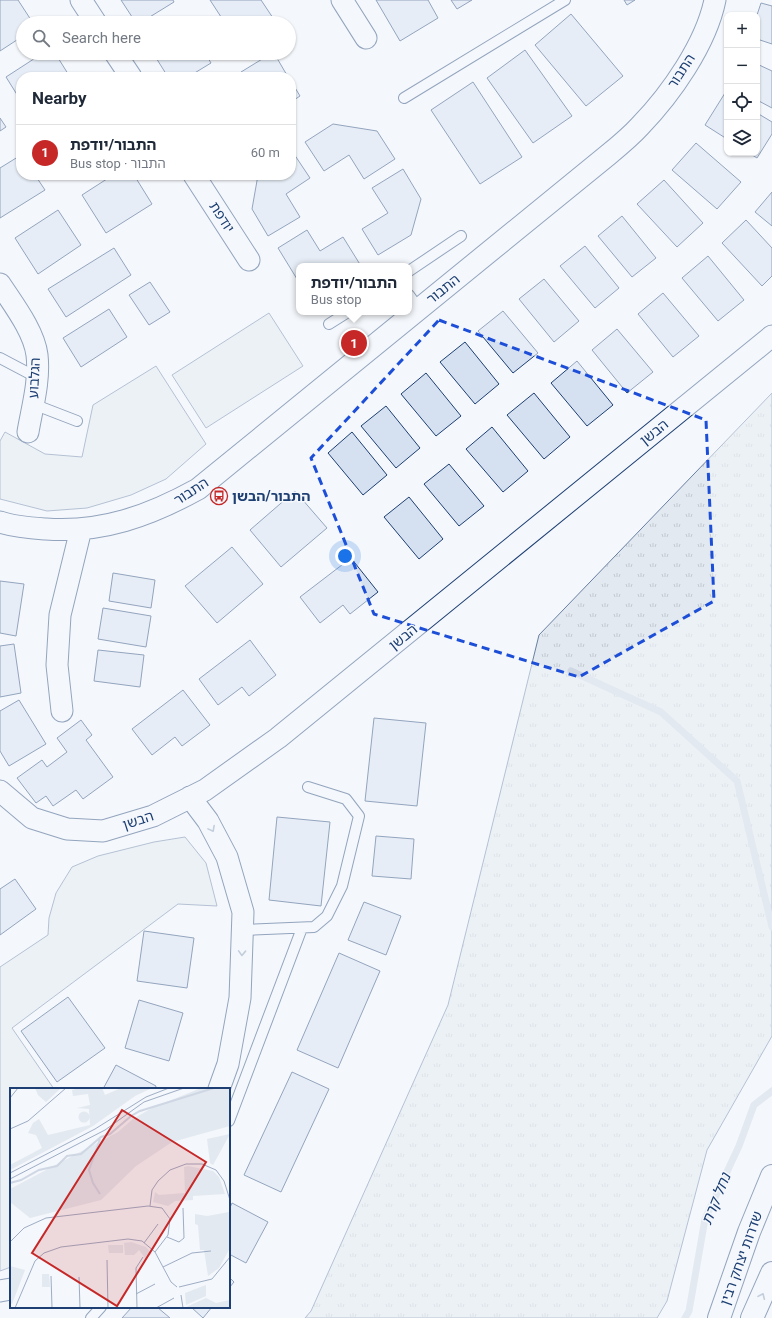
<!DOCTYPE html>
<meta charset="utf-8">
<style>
body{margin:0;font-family:Roboto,"Noto Sans Hebrew",sans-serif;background:#f6f6f7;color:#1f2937}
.controls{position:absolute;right:12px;top:12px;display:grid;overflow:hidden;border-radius:8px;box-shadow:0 1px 3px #0004}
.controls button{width:36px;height:36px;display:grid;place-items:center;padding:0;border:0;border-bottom:1px solid #e0e1e3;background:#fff;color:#1f2937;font:20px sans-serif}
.you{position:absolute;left:345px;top:556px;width:14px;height:14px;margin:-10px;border:3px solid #fff;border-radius:50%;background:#1a73e8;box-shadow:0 0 0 6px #1a73e833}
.badge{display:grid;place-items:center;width:26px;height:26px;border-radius:50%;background:#c62828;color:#fff;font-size:13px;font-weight:700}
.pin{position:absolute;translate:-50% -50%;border:2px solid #fff;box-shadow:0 1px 4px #0006}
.popup{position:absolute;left:296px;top:263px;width:116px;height:52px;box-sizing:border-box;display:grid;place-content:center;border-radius:8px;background:#fff;filter:drop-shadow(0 1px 3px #0005);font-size:13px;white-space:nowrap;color:#747a83}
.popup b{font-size:15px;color:#1f2937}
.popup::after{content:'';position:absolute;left:50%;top:100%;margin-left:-8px;border:8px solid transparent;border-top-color:#fff}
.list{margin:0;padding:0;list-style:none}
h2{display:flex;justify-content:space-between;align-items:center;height:52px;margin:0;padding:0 16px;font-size:17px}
h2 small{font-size:13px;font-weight:400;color:#747a83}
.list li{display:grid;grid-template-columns:26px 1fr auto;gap:12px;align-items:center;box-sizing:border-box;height:56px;padding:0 16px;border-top:1px solid #e0e1e3}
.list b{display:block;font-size:15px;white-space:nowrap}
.list p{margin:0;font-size:13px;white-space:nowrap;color:#747a83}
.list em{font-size:13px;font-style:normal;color:#747a83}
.icon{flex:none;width:22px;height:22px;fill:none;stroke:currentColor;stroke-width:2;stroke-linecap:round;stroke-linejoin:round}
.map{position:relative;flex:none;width:772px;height:1318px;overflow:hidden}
.search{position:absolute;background:#fff;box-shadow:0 1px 3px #0004;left:16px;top:16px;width:280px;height:44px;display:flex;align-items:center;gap:10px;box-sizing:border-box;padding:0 14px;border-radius:22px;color:#747a83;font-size:15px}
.panel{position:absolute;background:#fff;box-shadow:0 1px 3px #0004;left:16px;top:72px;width:280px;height:108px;border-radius:16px}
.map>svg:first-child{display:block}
</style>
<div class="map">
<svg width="772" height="1318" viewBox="0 0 772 1318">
<defs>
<pattern id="grass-tufts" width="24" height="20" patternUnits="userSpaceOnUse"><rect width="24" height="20" fill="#e3e9f0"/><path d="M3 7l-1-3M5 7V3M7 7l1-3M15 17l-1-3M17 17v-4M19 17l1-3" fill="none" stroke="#c2c9d1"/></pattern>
</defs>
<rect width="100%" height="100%" fill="#f4f7fb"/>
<path fill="url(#grass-tufts)" stroke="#687fa3" d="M772 393V1036L707 1150 667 1301 657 1318H305L311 1311 448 1005 539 635Z"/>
<path fill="#e3e9f0" stroke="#687fa3" d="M269 313 303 366 206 428 172 375Z
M156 366 206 444 166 479 131 495 87 508 47 511 0 499V441L5 432 45 454 82 457 93 405Z
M185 837 206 863 217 906 178 904 12 1028 54 1089H11V1267L0 1271V967L48 935 49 918 56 893 72 867 98 856 154 842Z"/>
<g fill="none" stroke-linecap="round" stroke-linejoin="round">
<path stroke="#cfd7e4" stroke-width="7" d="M571 671 661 712 737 781 772 927
M685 1318 689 1311 705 1219 739 1146 754 1105 772 1091"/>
</g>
<path fill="#d5e0f0" stroke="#1d3f73" d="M0 0H18L33 23H23V36L0 51Z
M121 0H173L174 2 140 23H136Z
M210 0H261L275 21 272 23H225Z
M376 0H428L438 18 400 41Z
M451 0H472L457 9Z
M624 0H635L627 5Z
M761 3 772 6V44L757 39V15Z
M571 14 623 76 586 106 535 45Z
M182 17 186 23H173Z
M525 50 572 116 533 143 487 78Z
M43 53H55L70 77H21V101L6 77Z
M153 53H205L211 63 188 77H168Z
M272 53H274L288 77H244L241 72Z
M757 64 772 71V108L757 100Z
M291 81 300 96 291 102Z
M473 82 522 157 480 184 431 110Z
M725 93 727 94V139L705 125Z
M757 113 772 122V134L757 158 749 153H757Z
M0 118 6 127 0 131Z
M333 124 377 131 395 159 364 179 349 155 324 171 305 142Z
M696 143 741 182 717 209 672 170Z
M292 151 310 178 286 194 300 217 268 236 252 209 258 175H291V152Z
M21 155V175H35L45 190 0 218V168Z
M403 169 421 199 411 235 378 255 362 229 388 213 372 188Z
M113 175H134L152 204 106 233 82 195Z
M664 180 703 223 677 247 637 204Z
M772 192V226L755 212Z
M58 210 81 245 38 274 15 238Z
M622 216 656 258 632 277 598 236Z
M746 220 772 248V276L762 286 722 243Z
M307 230 320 251 343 237 361 266H299V279H297L278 248Z
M585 246 619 288 595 308 560 266Z
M114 248 131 275 66 317 48 289Z
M708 256 744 300 718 321 682 278Z
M544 279 579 321 554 342 519 299Z
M150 282 170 312 149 325 129 295Z
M663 293 699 336 673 357 638 314Z
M109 309 127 337 81 367 63 338Z
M503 311 538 353 513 373 478 331Z
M617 329 653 372 627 393 592 350Z
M465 342 499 384 475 404 440 362Z
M577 361 613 405 587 426 551 383Z
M426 373 461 416 436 436 401 394Z
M534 393 570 437 544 459 507 415Z
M386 406 420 448 396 468 361 426Z
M492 427 528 471 503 492 466 449Z
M352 432 387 475 363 495 328 453Z
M449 464 484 506 459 526 424 484Z
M295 491 327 528 281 567 250 530Z
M409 497 443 539 419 559 384 517Z
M232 547 263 584 217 623 185 586Z
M351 558 378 592 350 614 343 605 320 623 300 597Z
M113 573 155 580 151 608 109 601Z
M0 581 24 584 16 636 0 633Z
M103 608 151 616 146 647 98 639Z
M250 640 276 675 249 696 242 687 218 705 199 679Z
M14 644 21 693 0 697V646Z
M98 650 144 655 140 687 94 681Z
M183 690 210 725 182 746 175 737 152 755 132 729Z
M19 700 46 744 9 766 0 751V711Z
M374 718 426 723 417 806 365 801Z
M81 720 92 735 86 740 113 777 83 799 76 790 53 806 46 796 36 803 17 778 42 760 47 767 67 752 57 738Z
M277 817 330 822 321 906 269 900Z
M376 836 414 839 411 879 372 876Z
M15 879 36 909 0 935V889Z
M364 902 401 916 386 955 348 940Z
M144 931 194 938 187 988 137 981Z
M339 953 380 971 338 1068 297 1050Z
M68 997 105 1048 57 1082 21 1031Z
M139 1000 183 1013 169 1061 125 1048Z
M116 1065 156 1086 155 1089H103Z
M292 1072 329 1089 281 1192 244 1175Z
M232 1203 268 1222 246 1263 229 1254V1210Z
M229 1277 234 1282 229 1288Z
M132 1307H157L170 1318H122Z
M191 1307H212L203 1318Z"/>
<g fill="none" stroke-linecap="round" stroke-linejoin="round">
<g stroke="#1d3f73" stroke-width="12">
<path id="lane" d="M404 98 565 0
M409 271 461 236
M409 295 419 309
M329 324 348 312
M0 358 36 377
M33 404 77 421
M243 930 314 927 327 916 342 886 359 816 346 799 308 787
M229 1121 302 928
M91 1318 101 1307"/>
</g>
<g stroke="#1d3f73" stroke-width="23">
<path id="street" d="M81 0 96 23
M342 0 366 38
M115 53 131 77
M194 175 249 260
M0 284C13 304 34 331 37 355 40 381 32 408 28 432
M0 522C14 527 31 528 46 529 102 533 149 516 198 489L608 155C619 146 630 137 640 126 671 94 706 44 715 0
M62 711 57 665 60 615 81 529
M0 791 32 818 67 829 103 831 153 816 205 790 278 738 772 336
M190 797 208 821 227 857 243 912 240 998 228 1064 219 1089
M0 1291 11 1289"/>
</g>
<g stroke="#1d3f73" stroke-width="24">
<path id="secondary" d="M719 1318 749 1232 772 1176
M752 1318 772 1273"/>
</g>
<use href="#lane" stroke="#f4f7fb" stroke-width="10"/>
<use href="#street" stroke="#f4f7fb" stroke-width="21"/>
<use href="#secondary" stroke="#f4f7fb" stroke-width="22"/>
</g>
<defs><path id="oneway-chevron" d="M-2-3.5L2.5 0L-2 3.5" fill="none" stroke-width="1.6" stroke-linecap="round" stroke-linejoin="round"/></defs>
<g stroke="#889bb7">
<use href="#oneway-chevron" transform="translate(212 829) rotate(62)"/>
<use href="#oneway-chevron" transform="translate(242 953) rotate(92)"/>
<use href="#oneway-chevron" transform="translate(762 1296) rotate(-66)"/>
</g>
<path d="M0 0H772V1318H0ZM439 320 706 420 714 601 579 677 374 614 311 458Z" fill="#f4f7fb" fill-opacity=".55" fill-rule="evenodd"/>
<path fill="none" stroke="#1d4ed8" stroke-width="3" stroke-dasharray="8 5" stroke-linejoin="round" d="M439 320 706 420 714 601 579 677 374 614 311 458Z"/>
<defs>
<g id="bus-ring" transform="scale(0.9)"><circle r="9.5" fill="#f4f7fb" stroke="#c62828" stroke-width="1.5"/><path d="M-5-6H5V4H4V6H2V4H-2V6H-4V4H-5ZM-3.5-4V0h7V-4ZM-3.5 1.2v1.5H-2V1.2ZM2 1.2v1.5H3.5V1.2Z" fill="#c62828"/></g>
</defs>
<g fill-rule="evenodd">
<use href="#bus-ring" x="219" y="496"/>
</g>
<g text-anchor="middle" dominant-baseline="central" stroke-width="3" stroke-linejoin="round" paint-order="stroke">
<g font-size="14" fill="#1d3f73" stroke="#f4f7fb">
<text transform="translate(681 71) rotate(-57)">התבור</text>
<text transform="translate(222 217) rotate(57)">יודפת</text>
<text transform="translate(443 289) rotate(-39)">התבור</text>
<text transform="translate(34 378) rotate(-87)">הגלבוע</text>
<text transform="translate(654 432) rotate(-39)">הבשן</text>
<text transform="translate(191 491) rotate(-33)">התבור</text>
<text transform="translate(403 637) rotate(-39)">הבשן</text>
<text transform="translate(138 820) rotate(-18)">הבשן</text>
<text transform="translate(741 1258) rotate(-70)">שדרות יצחק רבין</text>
</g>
<g font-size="14" font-weight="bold" fill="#1d3f73" stroke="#f4f7fb" text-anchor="start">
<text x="232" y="496">התבור/הבשן</text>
</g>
<g font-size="15" font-style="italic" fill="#1d3f73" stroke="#f4f7fb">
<text transform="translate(716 1199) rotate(-68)">נחל קרת</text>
</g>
</g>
<g transform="translate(10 1088)">
<rect width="220" height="220" fill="#f4f7fb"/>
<path d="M191 0H220V38L162 54 126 78 91 112 20 130 0 114V101L108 44 123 31 142 20ZM219 124 220 160 209 180 198 188 194 162H190L188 137 185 136V126L197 128ZM196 210 206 215 220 212V220H174Z" fill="#e3e9f0"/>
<path d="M25 0H51L36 14 28 7ZM70 0H92L95 7 111 0H142L125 8 83 38 0 82V77L32 60 26 47 18 45 23 35 29 31 38 47 80 37 79 21 67 20 80 17 78 6 63 8 62 2ZM68.5 29a5.5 5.5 0 1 1 11 0a5.5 5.5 0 1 1-11 0ZM220 46 203 77 200 75 197 51ZM178 78 203 83 209 89 215 106 183 108V112L165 113 158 118 143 114 145 104 149 107 175 105 174 79ZM121 154 136 159 142 166 135 170 129 162 124 167H115L114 155ZM98 157H113V165H99ZM0 178 15 182 2 216 0 215ZM32 186H39L40 199H32ZM196 197V208L176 217 175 205Z" fill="#e3e9f0"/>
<path fill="none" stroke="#cfd7e4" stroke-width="2" d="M90 51 79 82 83 95 90 106M0 95 11 92 29 82 47 78 57 68 71 66 91 49 100 46 121 28 130 23 204 0"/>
<path fill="none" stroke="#9eadc5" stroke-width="1" d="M0 10 8 0M0 41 18 33 56 0M0 85 85 41 136 9 159 0M0 91 95 42 134 14 174 0M140 118 142 102 148 93 160 82 176 76H192L206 82 214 93 220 112M157 149 169 154 174 150 173 120M0 154 14 140 36 130 138 118 152 120 160 131 158 147 145 164M134 155 148 136M97 172 98 220M153 179 182 165 201 163M41 188 42 220M69 189 70 220M169 199 202 191 220 169M126 206 145 196M171 207 173 220M5 220 25 173 34 165 51 159 118 151 132 153 145 164 161 194 167 199M127 220 126 180 133 169M146 220 164 210"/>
<path fill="#c62828" fill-opacity="0.15" stroke="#c62828" stroke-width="2" d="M112 22 196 74 107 218 22 165Z"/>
<rect width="220" height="220" fill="none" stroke="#1d3f73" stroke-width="2"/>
</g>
</svg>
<div class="controls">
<button>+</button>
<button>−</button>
<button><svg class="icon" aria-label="locate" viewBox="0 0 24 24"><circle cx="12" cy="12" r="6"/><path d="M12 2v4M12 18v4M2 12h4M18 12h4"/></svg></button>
<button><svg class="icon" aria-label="layers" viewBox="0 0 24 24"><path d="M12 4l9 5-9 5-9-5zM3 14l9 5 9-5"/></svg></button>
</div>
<div class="you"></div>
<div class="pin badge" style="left:354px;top:343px">1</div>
<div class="popup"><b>התבור/יודפת</b>Bus stop</div>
<div class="search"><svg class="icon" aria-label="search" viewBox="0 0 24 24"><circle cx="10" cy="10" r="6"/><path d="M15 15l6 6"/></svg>Search here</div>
<section class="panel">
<h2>Nearby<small></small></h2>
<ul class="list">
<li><span class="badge">1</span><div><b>התבור/יודפת</b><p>Bus stop · התבור</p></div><em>60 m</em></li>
</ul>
</section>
</div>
